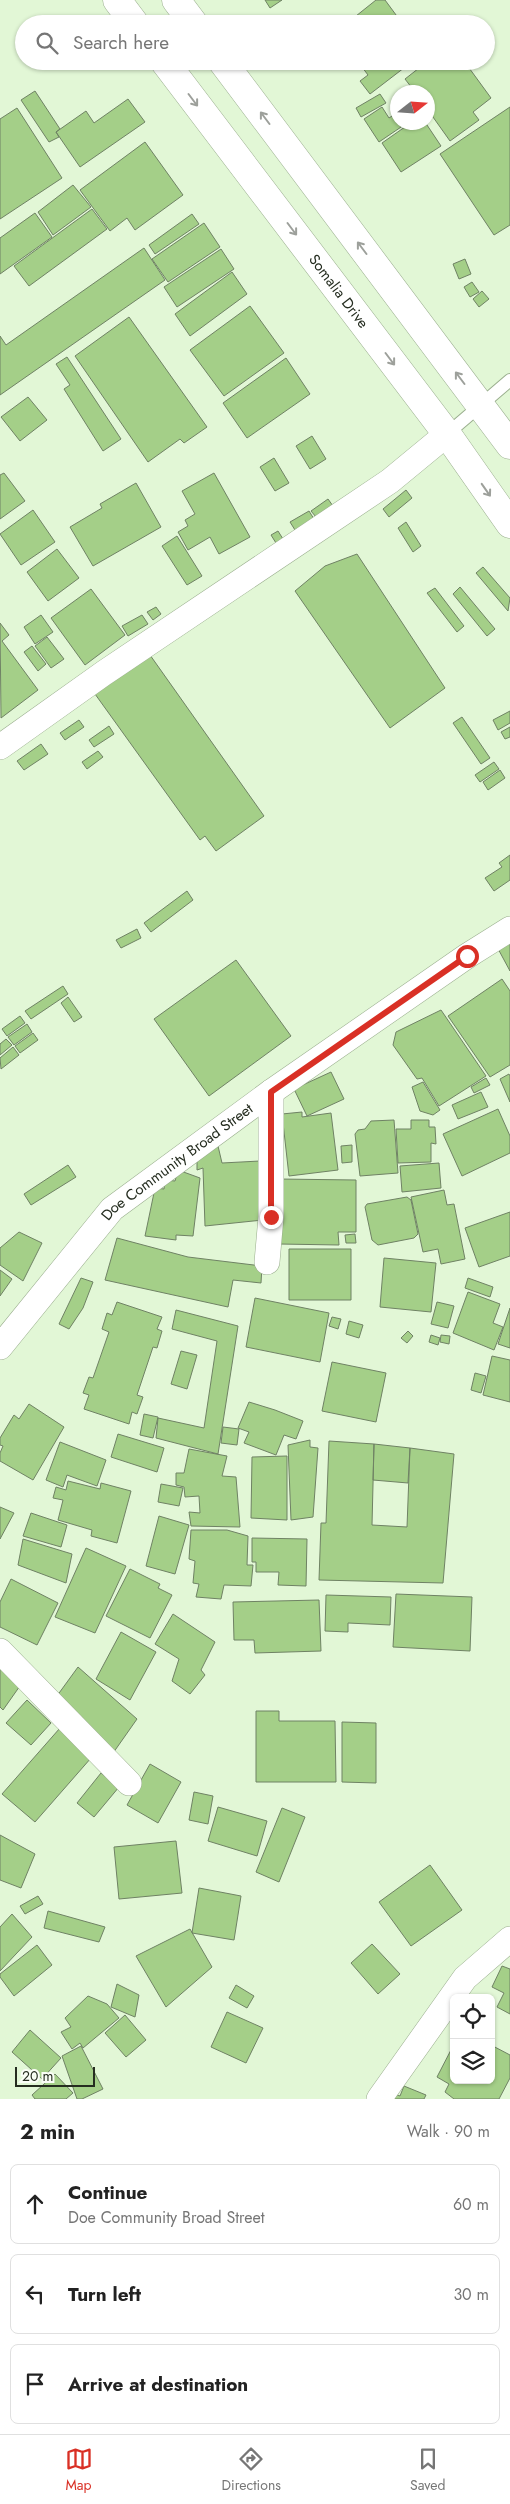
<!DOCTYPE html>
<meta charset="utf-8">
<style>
body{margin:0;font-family:Jost,sans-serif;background:#f6f6f6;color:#222}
.controls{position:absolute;right:15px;bottom:15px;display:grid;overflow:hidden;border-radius:8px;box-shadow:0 1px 4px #0004}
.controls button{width:45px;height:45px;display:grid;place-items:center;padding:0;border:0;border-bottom:1px solid #e0e0e0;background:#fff;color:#222;font:25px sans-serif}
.compass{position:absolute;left:390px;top:85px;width:45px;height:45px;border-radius:50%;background:#fff;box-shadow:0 1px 4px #0004;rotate:73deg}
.scale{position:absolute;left:15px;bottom:12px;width:80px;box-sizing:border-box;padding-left:5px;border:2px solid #252d20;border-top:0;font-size:14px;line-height:18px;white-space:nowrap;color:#252d20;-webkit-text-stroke:4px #fafef7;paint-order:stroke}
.stop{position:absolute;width:15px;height:15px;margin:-11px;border:4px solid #d93025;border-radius:50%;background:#fff}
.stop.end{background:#d93025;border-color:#fff;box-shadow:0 1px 5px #0008}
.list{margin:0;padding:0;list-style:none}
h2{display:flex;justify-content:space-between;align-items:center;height:65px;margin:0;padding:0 20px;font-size:21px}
h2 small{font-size:16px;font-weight:400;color:#767676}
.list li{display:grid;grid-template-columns:32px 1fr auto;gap:15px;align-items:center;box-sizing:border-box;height:80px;margin:0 10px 10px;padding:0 10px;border:1px solid #e0e0e0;border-radius:8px}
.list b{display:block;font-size:19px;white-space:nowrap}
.list p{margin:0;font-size:16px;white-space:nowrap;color:#767676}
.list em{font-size:16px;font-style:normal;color:#767676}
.icon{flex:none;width:28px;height:28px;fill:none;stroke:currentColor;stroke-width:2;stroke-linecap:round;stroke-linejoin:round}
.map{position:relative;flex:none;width:510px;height:2099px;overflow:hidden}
.search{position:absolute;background:#fff;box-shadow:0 1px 4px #0004;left:15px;right:15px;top:15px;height:55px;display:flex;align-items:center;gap:12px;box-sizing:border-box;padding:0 18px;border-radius:28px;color:#767676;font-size:19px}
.sheet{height:335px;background:#fff}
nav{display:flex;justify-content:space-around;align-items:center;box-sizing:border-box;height:70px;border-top:1px solid #e0e0e0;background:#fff;font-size:14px;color:#767676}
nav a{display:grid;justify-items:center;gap:2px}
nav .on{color:#d93025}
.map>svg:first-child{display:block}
</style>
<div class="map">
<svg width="510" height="2099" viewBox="0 0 510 2099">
<rect width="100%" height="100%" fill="#e2f7d6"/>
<path fill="#a4cf88" stroke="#6f8264" d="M265 0H282L270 8Z
M376 0H385L402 23 346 24Z
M362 61H413L370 94 360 81 368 75 359 63Z
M428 61H464L491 98 473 112 479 120 450 141 428 110V92H415L405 79Z
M35 91 60 129 56 132 59 137 49 142 21 100Z
M380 94 386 103 361 117 356 108Z
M128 99 145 122 80 167 56 132 86 111 94 123Z
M382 107 389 118 398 112V122L407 123 379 142 364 119Z
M510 107V225L494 235 440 154Z
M17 108 62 178 0 219V119Z
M412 122H425L441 146 401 172 382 143Z
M145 142 183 195 135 230 127 218 110 231 80 190Z
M73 185 91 207 53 235 38 212Z
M92 209 107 229 29 286 14 266Z
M35 213 52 237 0 274V238Z
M192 214 199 224 155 254 149 245Z
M204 223 220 247 168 282 152 259Z
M144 248 165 280 0 395V336L6 345Z
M221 249 234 269 177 307 164 287Z
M465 259 471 274 459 279 453 264Z
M232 272 247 294 190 336 175 314Z
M472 282 479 292 470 297 464 287Z
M482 291 489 299 479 307 473 299Z
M250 306 284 353 224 396 190 350Z
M129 317 207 427 184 443 180 439 148 462 75 356Z
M67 357 121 439 103 451 64 389 70 385 56 364Z
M286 358 310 394 247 438 223 403Z
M28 397 47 420 20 441 1 417Z
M312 436 326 459 310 469 296 446Z
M274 458 289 483 275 491 260 467Z
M4 473 25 501 0 519V475Z
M214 473 250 537 219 554 210 537 188 550 178 532 188 526 185 520 195 514 182 491Z
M136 483 161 527 93 566 70 527 102 508 100 504Z
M406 490 412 498 389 517 383 509Z
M328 499 333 506 316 517 311 511Z
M33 510 55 542 21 565 0 534Z
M309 511 314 519 295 530 290 522Z
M406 522 421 546 413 552 398 528Z
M278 531 283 539 276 543 271 535Z
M177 536 202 576 187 585 162 546Z
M57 549 79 578 48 601 27 572Z
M357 554 445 688 390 728 295 591 325 566Z
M483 567 510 598 508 611 476 573Z
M460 587 495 629 487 636 453 594Z
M435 588 464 626 457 632 427 593Z
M91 589 125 635 85 665 51 618Z
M156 607 161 614 153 620 147 612Z
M41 615 53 632 35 644 24 627Z
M142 615 148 624 128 636 122 626Z
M0 623 9 635 2 641 38 690 1 718Z
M47 637 64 659 51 668 35 646Z
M32 646 46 664 38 671 24 652Z
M150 655 264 816 216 851 205 836 200 840 95 694Z
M510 711V723L498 730 493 720Z
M462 717 490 758 481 764 453 723Z
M79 720 84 727 65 740 60 733Z
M109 726 114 734 94 747 89 740Z
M510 727V737L505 739 501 732Z
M41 744 48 754 24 770 17 761Z
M98 751 103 757 87 769 82 762Z
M494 762 499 769 480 782 475 775Z
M500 770 505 778 488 790 483 782Z
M510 855V880L494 891 485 878 502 867 499 863Z
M187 891 193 900 151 932 144 923Z
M137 929 141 938 121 948 116 940Z
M510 938V971L496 945Z
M236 960 291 1036 209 1096 154 1019Z
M502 979 510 991V1065L490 1077 448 1016Z
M63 986 68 994 31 1019 25 1011Z
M68 997 82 1017 74 1022 61 1003Z
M441 1010 486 1076 439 1106 422 1078 417 1079 393 1045 396 1032Z
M20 1016 25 1023 7 1036 2 1029Z
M27 1024 32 1032 14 1045 8 1037Z
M33 1033 38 1040 20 1053 15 1046Z
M6 1039 12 1045 0 1055V1044Z
M13 1047 19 1055 1 1069 0 1058Z
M331 1072 344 1099 307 1116 294 1089Z
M509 1074 510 1076V1102L500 1079Z
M486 1078 490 1085 474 1093 471 1087Z
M423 1082 440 1110 433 1115 420 1111 412 1087Z
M481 1092 488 1107 458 1119 452 1105Z
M498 1109 510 1136V1153L462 1176 443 1134Z
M302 1112V1117L331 1113 338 1170 289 1176 282 1114Z
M394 1120 398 1173 360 1176 355 1134 358 1130 365 1129 371 1121Z
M411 1120H429V1127H435L436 1144 431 1143V1162L398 1163 396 1129H411Z
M352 1145V1162L342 1163 341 1146Z
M218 1146 222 1163 260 1161 263 1220 205 1226 203 1168 197 1170V1159Z
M439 1163 441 1188 402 1192 400 1166Z
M68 1165 76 1177 31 1205 24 1194Z
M178 1170 200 1178 193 1236 176 1235V1240L145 1236 155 1188 164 1189 165 1180 175 1181Z
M279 1179 356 1180V1232H338L339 1245 279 1244Z
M444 1190 447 1205 454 1204 465 1259 441 1264 438 1249 423 1252 411 1197Z
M407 1197 411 1200 418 1234 414 1238 378 1245 372 1240 365 1207 367 1204Z
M510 1212V1256L479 1267 465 1228Z
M19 1232 42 1243 23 1281 0 1265V1248Z
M355 1234 356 1243H346L345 1235Z
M117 1238 188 1257 262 1266 261 1283 233 1280 228 1307 105 1280Z
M289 1249H351V1300H289Z
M384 1258 436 1263 431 1312 380 1307Z
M0 1270 12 1279 0 1296Z
M81 1278 93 1282 83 1308 69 1329 59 1324Z
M468 1278 493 1287 490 1297 465 1288Z
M468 1292 500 1304 493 1323 503 1327 494 1350 453 1333Z
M255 1298 329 1313 320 1362 246 1347Z
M117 1302 162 1317 157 1329 162 1331 157 1348 153 1347 137 1395 143 1397 137 1414 132 1412 129 1424 84 1409 89 1395 83 1393 89 1377 93 1378 109 1332 102 1329 107 1313 112 1315Z
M437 1302 454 1306 448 1328 431 1324Z
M510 1308V1348L498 1344Z
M176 1310 238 1326 218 1454 156 1438 158 1418 204 1428 217 1341 172 1329Z
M332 1317 341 1319 338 1329 329 1326Z
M349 1321 363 1325 359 1338 346 1334Z
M408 1331 413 1336 407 1343 401 1338Z
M431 1335 440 1338 438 1345 429 1342Z
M441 1335 450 1336 449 1344 440 1342Z
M181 1351 197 1355 187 1389 171 1384Z
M492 1356 510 1360V1402L483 1395Z
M332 1362 386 1373 376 1422 322 1411Z
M475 1373 486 1376 481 1393 471 1390Z
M249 1402 275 1410 303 1421 296 1439 284 1435 276 1455 244 1443 249 1432 238 1428Z
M29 1404 64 1427 33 1480 0 1461V1453L3 1446 0 1445V1438L14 1415 19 1419Z
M144 1414 158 1417 153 1438 140 1435Z
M223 1427 239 1429 237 1445 221 1443Z
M118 1434 164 1448 157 1472 111 1457Z
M310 1440V1447L318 1448 313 1517 291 1520 288 1445Z
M329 1441 374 1444 372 1525 407 1527 410 1448 454 1454 443 1583 319 1580 321 1523H326Z
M60 1442 106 1460 97 1486 67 1475 63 1487 46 1480Z
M374 1444 410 1448 408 1483 373 1480Z
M189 1449 227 1456 222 1476 236 1477 240 1527 191 1526 189 1512 200 1513 199 1496 185 1497 184 1487 176 1485V1473H184Z
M287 1456V1520L251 1518 252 1457Z
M68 1481 100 1489 101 1483 131 1491 117 1543 91 1536 92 1530 58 1520 63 1500 53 1498 56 1487 66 1490Z
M161 1484 183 1488 179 1506 158 1502Z
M0 1507 14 1513 0 1539Z
M31 1513 67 1525 61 1547 23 1536Z
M159 1516 189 1525 175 1574 146 1566Z
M191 1530H227L248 1536 247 1565H253L251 1586 224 1585 221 1599 196 1597 199 1584 193 1583 195 1561 189 1559Z
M252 1538 307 1539 306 1586 278 1585 279 1572H256V1562H252Z
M23 1539 72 1554 66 1583 18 1565Z
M86 1548 126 1566 95 1633 55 1617Z
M130 1569 160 1584 158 1588 172 1595 150 1638 106 1616Z
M11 1579 58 1603 37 1645 0 1627V1602Z
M396 1594 472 1597 470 1651 393 1647Z
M326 1595 391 1597 390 1625 348 1623V1632L325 1631Z
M319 1600 321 1651 255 1653 254 1640H234L233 1602Z
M173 1614 215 1642 201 1670 205 1675 190 1694 172 1681 179 1659 155 1644Z
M121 1632 156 1652 130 1700 96 1679Z
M0 1666 22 1683 3 1710 0 1707Z
M78 1667 137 1719 111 1756 54 1700Z
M27 1700 51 1723 31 1745 6 1723Z
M256 1711H279V1721H335L336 1782H256Z
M342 1722 376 1723V1783L342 1782Z
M60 1728 91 1758 35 1822 2 1794Z
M150 1764 181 1782 158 1823 127 1805Z
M101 1773 119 1787 94 1817 77 1803Z
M194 1792 213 1796 208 1824 189 1820Z
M218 1807 267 1821 257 1856 208 1841Z
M282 1808 305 1817 279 1882 256 1872Z
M0 1835 35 1854 21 1888 0 1880Z
M176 1841 182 1893 119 1899 114 1847Z
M430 1865 462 1910 411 1946 379 1902Z
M199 1888 241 1896 234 1940 192 1933Z
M38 1896 43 1904 25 1914 20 1906Z
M48 1911 105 1927 99 1942 44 1928Z
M12 1914 32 1937 0 1971V1927Z
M190 1929 212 1967 166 2007 136 1956Z
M372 1944 400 1974 378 1994 351 1963Z
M37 1945 52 1965 14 1996 0 1977V1974Z
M502 1966 510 1969V2014L497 2007 504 1993 492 1987Z
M117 1984 139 1995 135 2017 111 2007Z
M236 1985 254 1996 247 2008 229 1998Z
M88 1996 107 2004 119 2018 83 2048 80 2043 72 2049 61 2032 71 2027 65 2018Z
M227 2012 263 2028 246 2063 211 2047Z
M125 2015 146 2040 126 2057 105 2033Z
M30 2030 61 2058 42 2079 12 2052Z
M491 2045 510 2055V2078L499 2099H454L445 2092 449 2084 437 2077 452 2048 454 2080H491Z
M81 2046 103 2089 82 2099H77L62 2056Z
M55 2074 73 2093 66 2099H35L32 2095Z
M404 2086 426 2095 424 2099H388L390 2092 400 2096Z"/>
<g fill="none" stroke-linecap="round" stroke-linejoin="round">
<g stroke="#9aae8e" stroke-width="14">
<path id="lane" d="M447 434 510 380"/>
</g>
<g stroke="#9aae8e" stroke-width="26">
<g id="street">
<path d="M0 747 104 673 390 481 447 434"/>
<path d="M267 1262 271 1217V1092"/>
<path id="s1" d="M0 1347 112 1209 271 1092 467 956 510 929"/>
<path d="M0 1651 129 1783"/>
<path d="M379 2099 465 1978 510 1939"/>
</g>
</g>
<g stroke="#9aae8e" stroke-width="29">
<g id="primary">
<path d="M117 0 135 24"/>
<path d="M176 0 194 24"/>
<path id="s2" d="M164 61 447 434 510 524"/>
<path d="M222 61 510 445"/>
</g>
</g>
<use href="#lane" stroke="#fff" stroke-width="12"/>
<use href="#street" stroke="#fff" stroke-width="25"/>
<use href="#primary" stroke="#fff" stroke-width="28"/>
</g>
<defs><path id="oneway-shaft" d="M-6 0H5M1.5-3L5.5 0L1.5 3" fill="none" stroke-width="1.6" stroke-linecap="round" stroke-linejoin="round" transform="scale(1.25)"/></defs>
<g stroke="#9da09b">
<use href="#oneway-shaft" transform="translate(193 100) rotate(53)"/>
<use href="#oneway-shaft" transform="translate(265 118) rotate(-127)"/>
<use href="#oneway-shaft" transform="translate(292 229) rotate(53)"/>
<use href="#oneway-shaft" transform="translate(362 248) rotate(-127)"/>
<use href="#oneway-shaft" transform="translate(390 359) rotate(53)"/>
<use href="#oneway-shaft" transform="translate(460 378) rotate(-127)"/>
<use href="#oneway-shaft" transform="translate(486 490) rotate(55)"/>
</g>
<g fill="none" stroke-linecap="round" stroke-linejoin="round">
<path stroke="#d93025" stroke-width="6" d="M271 1217V1092L467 956"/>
</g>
<g text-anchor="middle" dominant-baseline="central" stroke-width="4.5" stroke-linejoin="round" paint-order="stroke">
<g font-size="15" fill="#252d20" stroke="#fafef7">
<text stroke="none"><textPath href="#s2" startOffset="289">Somalia Drive</textPath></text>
<text stroke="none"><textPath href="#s1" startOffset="258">Doe Community Broad Street</textPath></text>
</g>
</g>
</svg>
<div class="controls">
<button><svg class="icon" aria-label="locate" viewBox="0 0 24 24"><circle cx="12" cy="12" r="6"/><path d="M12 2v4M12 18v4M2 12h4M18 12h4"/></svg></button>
<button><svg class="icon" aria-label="layers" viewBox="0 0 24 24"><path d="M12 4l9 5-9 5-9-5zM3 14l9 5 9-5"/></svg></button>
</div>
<svg class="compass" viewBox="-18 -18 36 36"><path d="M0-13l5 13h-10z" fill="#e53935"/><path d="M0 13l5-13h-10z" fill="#767676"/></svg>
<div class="scale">20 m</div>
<div class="stop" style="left:467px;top:956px"></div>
<div class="stop end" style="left:271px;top:1217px"></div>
<div class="search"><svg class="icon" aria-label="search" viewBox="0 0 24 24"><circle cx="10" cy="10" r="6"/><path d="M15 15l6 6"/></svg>Search here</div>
</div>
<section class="sheet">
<h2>2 min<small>Walk · 90 m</small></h2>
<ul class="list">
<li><svg class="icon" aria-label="ahead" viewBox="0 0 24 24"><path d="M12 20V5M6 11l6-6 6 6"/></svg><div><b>Continue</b><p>Doe Community Broad Street</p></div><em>60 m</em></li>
<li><svg class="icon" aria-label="left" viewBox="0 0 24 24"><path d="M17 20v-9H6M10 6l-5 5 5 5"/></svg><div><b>Turn left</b></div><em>30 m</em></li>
<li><svg class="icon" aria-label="arrive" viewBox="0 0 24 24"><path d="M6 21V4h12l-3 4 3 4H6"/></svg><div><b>Arrive at destination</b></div></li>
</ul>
</section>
<nav>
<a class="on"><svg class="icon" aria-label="map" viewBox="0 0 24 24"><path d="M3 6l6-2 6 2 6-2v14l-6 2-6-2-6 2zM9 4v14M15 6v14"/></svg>Map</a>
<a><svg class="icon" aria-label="directions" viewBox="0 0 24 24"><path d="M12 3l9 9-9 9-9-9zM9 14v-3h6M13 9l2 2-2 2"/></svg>Directions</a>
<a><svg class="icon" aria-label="saved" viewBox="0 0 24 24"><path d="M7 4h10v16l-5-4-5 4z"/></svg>Saved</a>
</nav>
